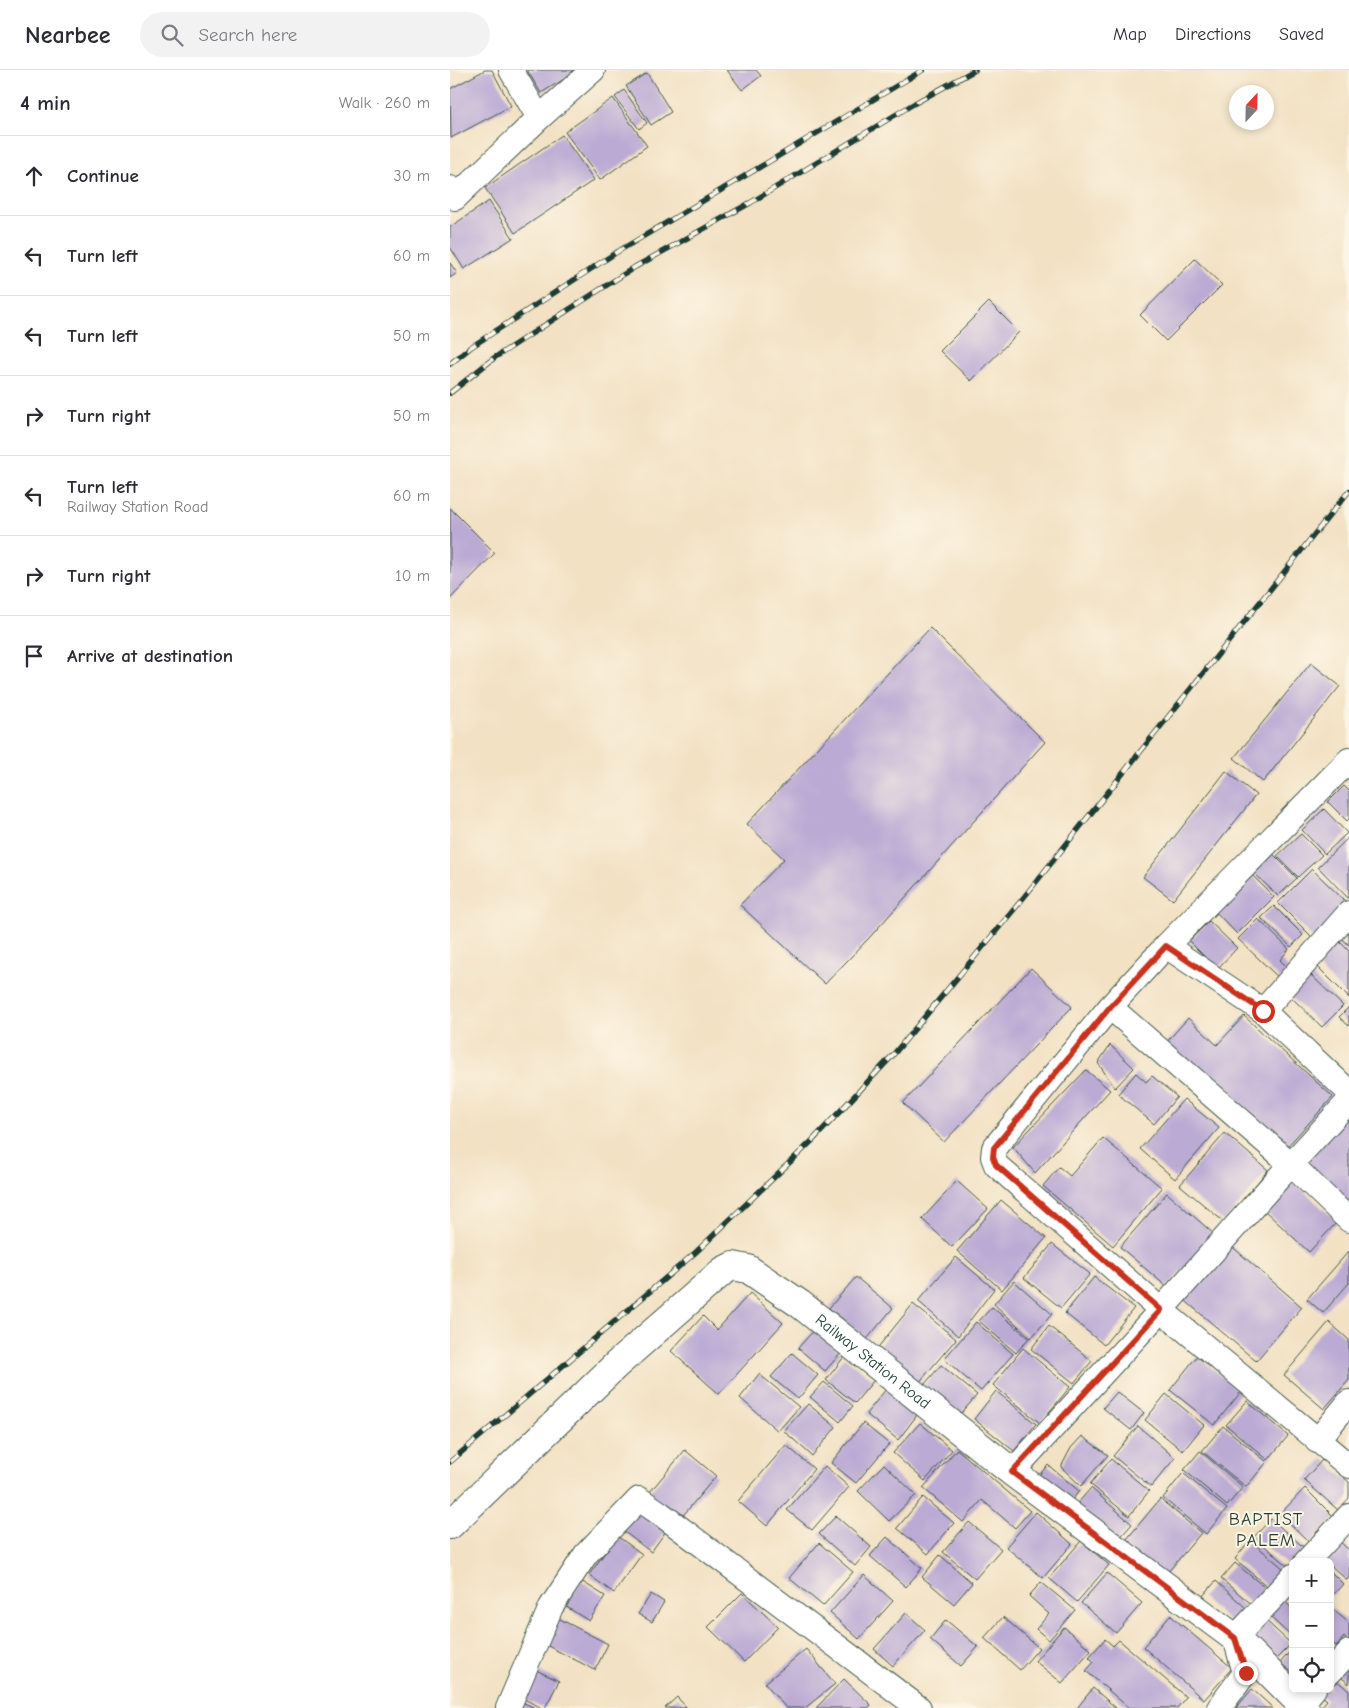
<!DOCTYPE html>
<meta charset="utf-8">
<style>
body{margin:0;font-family:"Comic Neue",sans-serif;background:#f2f2f3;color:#2b2b33}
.controls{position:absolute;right:15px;bottom:15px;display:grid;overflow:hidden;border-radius:8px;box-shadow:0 2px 8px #0003}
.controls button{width:45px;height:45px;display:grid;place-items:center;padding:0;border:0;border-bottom:1px solid #e1e1e2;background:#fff;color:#2b2b33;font:25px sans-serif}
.compass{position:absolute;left:779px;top:15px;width:45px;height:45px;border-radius:50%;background:#fff;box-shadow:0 2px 8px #0003;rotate:22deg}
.stop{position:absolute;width:15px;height:15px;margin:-11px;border:4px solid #c8321e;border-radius:50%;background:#fff}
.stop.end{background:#c8321e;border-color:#fff;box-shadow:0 1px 5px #0008}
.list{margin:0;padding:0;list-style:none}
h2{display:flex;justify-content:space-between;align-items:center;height:65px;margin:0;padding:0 20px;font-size:21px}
h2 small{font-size:16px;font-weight:400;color:#7c7c81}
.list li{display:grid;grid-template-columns:32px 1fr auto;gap:15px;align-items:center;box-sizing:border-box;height:80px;padding:0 20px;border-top:1px solid #e1e1e2}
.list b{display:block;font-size:19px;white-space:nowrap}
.list p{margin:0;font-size:16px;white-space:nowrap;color:#7c7c81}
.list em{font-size:16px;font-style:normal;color:#7c7c81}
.icon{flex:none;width:28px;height:28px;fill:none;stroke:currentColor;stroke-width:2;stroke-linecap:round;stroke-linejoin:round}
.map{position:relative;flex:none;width:899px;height:1638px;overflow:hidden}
header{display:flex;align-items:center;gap:30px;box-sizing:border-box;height:70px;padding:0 25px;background:#fff;border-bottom:1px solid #e1e1e2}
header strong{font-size:24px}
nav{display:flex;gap:28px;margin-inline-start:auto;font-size:18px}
.search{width:350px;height:45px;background:#f2f2f3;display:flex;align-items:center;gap:12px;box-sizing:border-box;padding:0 18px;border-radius:28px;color:#7c7c81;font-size:19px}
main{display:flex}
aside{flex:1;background:#fff}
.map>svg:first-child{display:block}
</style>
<header>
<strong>Nearbee</strong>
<div class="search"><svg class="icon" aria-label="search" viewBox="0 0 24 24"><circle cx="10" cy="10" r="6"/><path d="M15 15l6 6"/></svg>Search here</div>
<nav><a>Map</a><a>Directions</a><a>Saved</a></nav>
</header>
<main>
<aside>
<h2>4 min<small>Walk · 260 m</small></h2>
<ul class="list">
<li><svg class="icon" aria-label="ahead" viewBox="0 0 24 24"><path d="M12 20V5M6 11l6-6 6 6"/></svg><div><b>Continue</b></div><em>30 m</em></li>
<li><svg class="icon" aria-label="left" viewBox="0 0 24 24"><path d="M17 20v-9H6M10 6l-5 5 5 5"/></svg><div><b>Turn left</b></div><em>60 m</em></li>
<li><svg class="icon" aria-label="left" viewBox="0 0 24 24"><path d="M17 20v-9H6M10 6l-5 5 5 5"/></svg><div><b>Turn left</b></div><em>50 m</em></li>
<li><svg class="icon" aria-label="right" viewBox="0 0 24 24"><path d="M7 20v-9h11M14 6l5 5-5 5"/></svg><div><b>Turn right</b></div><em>50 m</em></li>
<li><svg class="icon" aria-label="left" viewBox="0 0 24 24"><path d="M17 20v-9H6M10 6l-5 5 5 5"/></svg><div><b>Turn left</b><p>Railway Station Road</p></div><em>60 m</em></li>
<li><svg class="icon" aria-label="right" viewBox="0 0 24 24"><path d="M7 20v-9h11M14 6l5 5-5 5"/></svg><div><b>Turn right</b></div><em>10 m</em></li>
<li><svg class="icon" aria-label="arrive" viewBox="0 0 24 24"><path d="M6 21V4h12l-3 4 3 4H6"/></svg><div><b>Arrive at destination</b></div></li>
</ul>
</aside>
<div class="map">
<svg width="899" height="1638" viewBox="0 0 899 1638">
<rect width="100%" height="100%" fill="#fcf5e5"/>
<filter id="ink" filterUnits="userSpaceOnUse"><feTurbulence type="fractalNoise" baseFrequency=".02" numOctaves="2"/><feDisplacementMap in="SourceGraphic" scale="10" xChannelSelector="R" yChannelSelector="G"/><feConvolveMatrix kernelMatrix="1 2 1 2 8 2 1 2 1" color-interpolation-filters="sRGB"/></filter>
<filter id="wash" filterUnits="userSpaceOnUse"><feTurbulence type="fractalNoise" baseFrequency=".0096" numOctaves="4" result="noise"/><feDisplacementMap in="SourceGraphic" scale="20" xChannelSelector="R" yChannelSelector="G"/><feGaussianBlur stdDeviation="1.12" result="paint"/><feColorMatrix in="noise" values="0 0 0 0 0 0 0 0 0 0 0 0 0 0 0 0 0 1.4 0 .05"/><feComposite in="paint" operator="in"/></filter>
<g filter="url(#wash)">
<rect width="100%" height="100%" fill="#f2e1c3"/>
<g id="blocks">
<path fill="#bbaad4" d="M35 0H42L61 36 1 68 0 19Z
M77 0H129L91 23Z
M277 0H306L311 6 292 20Z
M197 3 221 42 201 55 176 16Z
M174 20 197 53 189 59 165 27Z
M163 28 197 76 150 110 115 62Z
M112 65 144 110 65 163 35 118Z
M39 131 63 168 14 199 0 177V157Z
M745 189 772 215 716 271 690 245Z
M0 193 7 203 0 208Z
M539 232 569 262 521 311 490 281Z
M0 438 45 483 0 529Z
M480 558 595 672 419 868 375 914 290 835 334 789 297 754Z
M861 593 890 616 813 712 784 688Z
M776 701 806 725 723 830 693 807Z
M894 716 899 721V749L897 751 878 732Z
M874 739 897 763 875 784 852 760Z
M851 764 872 785 848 807 827 786Z
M899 767V829L868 797Z
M821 782 847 808 828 826 802 801Z
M862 799 899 835 865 870 828 833Z
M801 804 824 827 787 864 765 841Z
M824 836 853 865 841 877 811 848Z
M808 849 839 879 830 890 840 900 831 910 788 869Z
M759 851 787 878 767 899 739 871Z
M899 852V875L887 864Z
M886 868 899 881V928L863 892Z
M581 898 622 937 494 1072 453 1033Z
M861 905 893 936 872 957 840 926Z
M899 937V956L889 947Z
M794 946 883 1027 832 1082 714 975 738 948 767 975Z
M660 975 684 998 665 1018 648 993Z
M636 1000 660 1020 585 1103 563 1077Z
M686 1003 696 1012 702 1006 727 1027 704 1054 668 1024Z
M734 1029 769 1058 725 1109 690 1079Z
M899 1043V1128L896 1132 854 1096Z
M775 1063 818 1100 774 1152 730 1115Z
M653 1068 712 1118 663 1176 593 1116 609 1097 620 1106Z
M842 1110 887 1152 859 1182 814 1140Z
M507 1111 538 1139 502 1177 472 1149Z
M717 1123 764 1164 717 1217 670 1177Z
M551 1130 596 1168 552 1220 507 1181Z
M778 1173 852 1237 806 1291 731 1227Z
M602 1174 640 1204 611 1238 574 1208Z
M899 1181V1213L873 1243 857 1229Z
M506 1187 544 1219 508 1266 468 1231Z
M406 1207 443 1238 417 1269 379 1238Z
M644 1207 684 1238 654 1275 615 1243Z
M564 1211 602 1244 581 1268 544 1234Z
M300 1223 333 1253 269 1324 221 1281 253 1246 267 1260Z
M463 1234 506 1269 467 1315 425 1281Z
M542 1237 579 1268 566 1283 529 1251Z
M526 1252 563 1284 531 1321 494 1289Z
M879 1252 899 1270V1310L874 1339 834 1305Z
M599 1256 642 1291 624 1313 581 1279Z
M364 1260 391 1283 375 1301 348 1278Z
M573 1278 620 1317 590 1353 543 1315Z
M342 1283 368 1305 348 1329 321 1307Z
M747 1286 791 1322 764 1355 720 1320Z
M394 1287 424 1310 405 1333 376 1310Z
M491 1295 527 1325 509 1346 473 1316Z
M309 1304 349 1337 328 1361 290 1328Z
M374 1312 403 1336 390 1352 360 1327Z
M437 1318 468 1344 448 1370 416 1344Z
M546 1321 586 1354 564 1381 524 1349Z
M667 1322 694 1343 681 1360 653 1338Z
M716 1324 754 1355 733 1381 695 1350Z
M797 1331 838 1366 818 1390 776 1355Z
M358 1334 386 1357 362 1386 334 1361Z
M413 1353 439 1374 406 1413 381 1393Z
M470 1353 502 1380 475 1411 443 1383Z
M688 1356 725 1388 701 1417 663 1386Z
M773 1356 817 1392 796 1417 752 1381Z
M632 1366 658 1385 631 1416 611 1397 621 1378Z
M336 1375 364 1399 317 1456 288 1431Z
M507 1379 580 1441 565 1458 532 1430 513 1452 473 1418Z
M235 1380 266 1406 230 1449 199 1423Z
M750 1381 793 1417 777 1436 734 1400Z
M661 1389 699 1421 679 1446 640 1414Z
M873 1389 899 1412V1428L888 1440 854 1410Z
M434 1394 466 1425 439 1451 408 1421Z
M598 1395 629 1421 619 1434 587 1407Z
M375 1396 399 1417 362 1460 337 1440Z
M733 1403 777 1439 756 1464 713 1428Z
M641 1418 682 1454 667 1471 626 1435Z
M855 1418 885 1448 860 1473 830 1444Z
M473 1427 504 1453 478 1484 447 1458Z
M710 1429 751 1463 712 1509 672 1475Z
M188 1440 216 1461 201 1482 173 1461Z
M586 1442 622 1474 593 1508 556 1477Z
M386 1446 421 1477 405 1496 369 1464Z
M821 1449 858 1481 849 1492H843V1500L804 1467Z
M519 1452 551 1479 525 1509 493 1482Z
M167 1466 192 1484 164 1523 139 1505Z
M437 1467 472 1498 456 1517 420 1486Z
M885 1467 899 1480V1507L897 1510 880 1495V1492H876L869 1485Z
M800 1470 841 1505 825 1523 785 1489Z
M631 1471 659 1495 627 1532 599 1508Z
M369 1473 403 1502 373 1536 339 1508Z
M490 1485 522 1513 504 1534 472 1507Z
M785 1493 817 1519 804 1536 771 1509Z
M880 1501 893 1514 883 1525 880 1522Z
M657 1503 692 1533 666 1563 631 1533Z
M414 1505 443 1531 409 1569 380 1543Z
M131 1511 155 1526 139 1551 115 1536Z
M766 1511 797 1539 783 1555 752 1527Z
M591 1512 625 1540 599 1570 586 1559 599 1544 579 1526Z
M292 1523 328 1557 294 1592 258 1557Z
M201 1524 214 1532 202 1552 188 1544Z
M832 1529 843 1539V1568L817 1544Z
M880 1537 899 1553V1570L898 1571 894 1567 886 1576 880 1570Z
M456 1543 475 1560 443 1596 424 1579Z
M809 1544 841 1574 822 1593 790 1563Z
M720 1545 782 1598 754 1630 693 1577Z
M106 1547 158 1574 145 1600 92 1573Z
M553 1547 589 1578 570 1600 534 1568Z
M496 1550 528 1577 511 1596 480 1569Z
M614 1557 641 1580 612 1613 585 1591Z
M655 1569 663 1576 669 1570 736 1627 727 1638H679L636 1601 644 1592 639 1587Z
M843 1578V1603L830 1593Z
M356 1579 385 1614 355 1638H336L315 1613Z
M899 1588V1614L886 1603Z
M84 1599 109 1611 95 1638H92L70 1627Z
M883 1607 899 1621V1638H870L877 1630 868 1623 872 1619H880V1610Z
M394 1609 421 1635 418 1638H366Z
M643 1618 666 1638H627Z
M802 1619 823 1638H786Z
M227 1627 237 1638H215Z
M70 1631 85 1638H67Z"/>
</g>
</g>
<g filter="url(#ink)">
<use href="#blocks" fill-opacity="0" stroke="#3f5649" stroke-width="1"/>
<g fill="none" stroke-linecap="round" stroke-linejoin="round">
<g stroke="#3f5649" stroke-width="26">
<path id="minor" d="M61 0 89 48
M0 118 5 128 89 48 143 0
M899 690 716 876 660 937 841 1094 899 1150
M716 876 813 941 899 1022
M660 937 544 1078 543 1087 546 1095 711 1240 899 1396
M813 941 899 843
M867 1371 899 1332
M562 1402 711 1240 841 1094 899 1031
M856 1492 899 1446
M880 1602 899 1582
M851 1634 864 1619
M58 1638 101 1537 136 1484 189 1429 211 1444 469 1638
M769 1638 795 1603 785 1568 843 1506"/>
</g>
<g stroke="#3f5649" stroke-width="30">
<g id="tertiary">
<path id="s1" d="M0 1455 166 1295 273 1201 283 1196 298 1199 350 1234 562 1402 785 1568 855 1638"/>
</g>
</g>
<use href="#minor" stroke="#fff" stroke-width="24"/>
<use href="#tertiary" stroke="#fff" stroke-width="28"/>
<g stroke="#1f3d34" stroke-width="5.5">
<path id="rail" d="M0 294 21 277 167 182 473 0
M0 323 44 288 185 197 300 133 465 33 525 0
M0 1392 246 1182 362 1071 443 985 566 837 899 421"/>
</g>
<use href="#rail" stroke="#fcf5e5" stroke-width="4" stroke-dasharray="11" stroke-linecap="butt"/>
</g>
</g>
<g fill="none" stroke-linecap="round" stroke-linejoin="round" filter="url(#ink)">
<path stroke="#c8321e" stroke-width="6" d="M796 1603 785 1568 562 1402 711 1240 546 1095 543 1087 544 1078 660 937 716 876 813 941"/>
</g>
<g text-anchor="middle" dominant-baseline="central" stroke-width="4" stroke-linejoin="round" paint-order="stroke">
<g font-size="16" fill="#1f3d34" stroke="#fcf5e5">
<text stroke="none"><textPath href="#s1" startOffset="555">Railway Station Road</textPath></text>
</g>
<g font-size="18" letter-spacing="1" fill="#1f3d34" stroke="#fcf5e5">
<text x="816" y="1449">BAPTIST<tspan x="816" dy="21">PALEM</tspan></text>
</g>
</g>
</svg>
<div class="controls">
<button>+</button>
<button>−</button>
<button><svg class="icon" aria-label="locate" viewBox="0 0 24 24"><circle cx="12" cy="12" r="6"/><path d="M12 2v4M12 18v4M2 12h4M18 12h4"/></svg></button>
</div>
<svg class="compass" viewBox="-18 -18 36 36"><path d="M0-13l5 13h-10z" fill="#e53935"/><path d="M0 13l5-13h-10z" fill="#7c7c81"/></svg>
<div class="stop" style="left:813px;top:941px"></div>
<div class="stop end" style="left:796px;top:1603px"></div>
</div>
</main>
